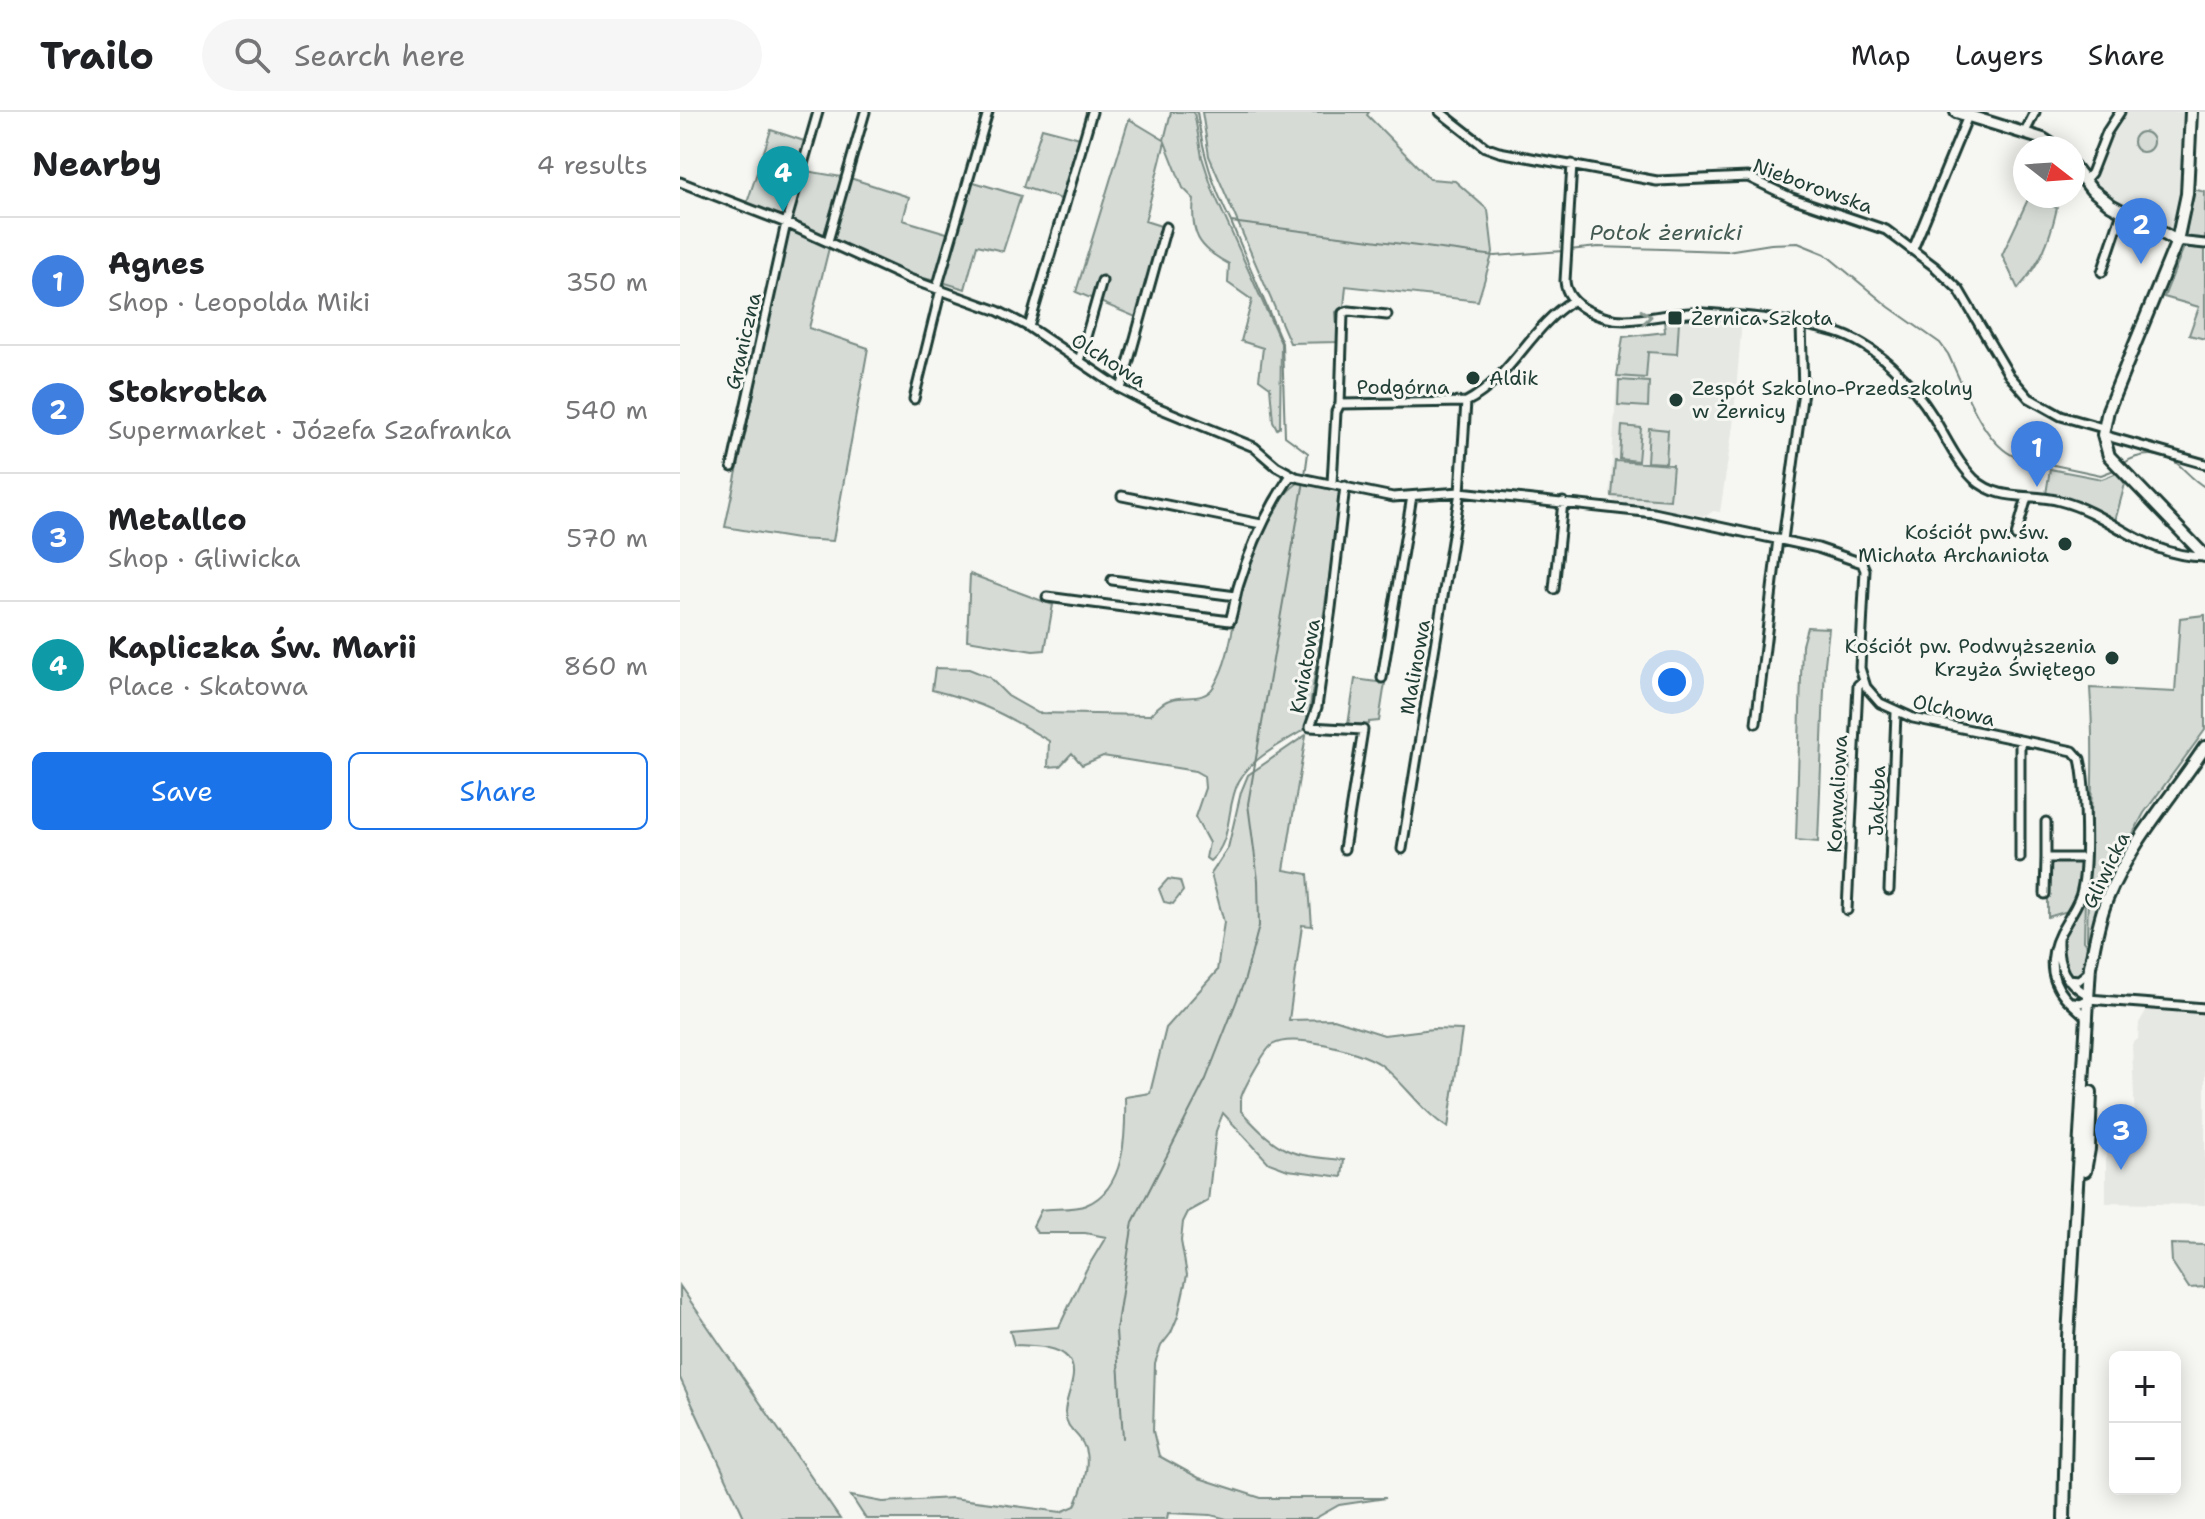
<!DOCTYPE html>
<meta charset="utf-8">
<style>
body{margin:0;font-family:"Shantell Sans",sans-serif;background:#f6f6f6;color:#202124}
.controls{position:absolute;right:24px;bottom:24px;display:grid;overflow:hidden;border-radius:12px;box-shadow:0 4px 20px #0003}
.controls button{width:72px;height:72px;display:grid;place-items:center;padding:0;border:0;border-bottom:2px solid #e0e0e0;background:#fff;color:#202124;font:40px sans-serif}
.compass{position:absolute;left:1333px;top:24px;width:72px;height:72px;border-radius:50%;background:#fff;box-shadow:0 4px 20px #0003;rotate:107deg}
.you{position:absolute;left:992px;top:570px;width:28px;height:28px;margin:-20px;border:6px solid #fff;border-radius:50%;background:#1a73e8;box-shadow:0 0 0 12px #1a73e833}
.badge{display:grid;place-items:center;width:52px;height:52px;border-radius:50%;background:#1a73e8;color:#fff;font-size:26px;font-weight:700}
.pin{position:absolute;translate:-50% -66px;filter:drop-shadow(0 2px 4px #0008)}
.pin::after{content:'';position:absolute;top:42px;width:28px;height:24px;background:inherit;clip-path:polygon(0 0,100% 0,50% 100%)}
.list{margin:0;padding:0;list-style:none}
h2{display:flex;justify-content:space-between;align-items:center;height:104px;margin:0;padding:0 32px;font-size:34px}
h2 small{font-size:26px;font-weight:400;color:#757577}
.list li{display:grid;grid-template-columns:52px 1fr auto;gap:24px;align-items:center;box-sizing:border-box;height:128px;padding:0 32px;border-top:2px solid #e0e0e0}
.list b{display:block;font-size:30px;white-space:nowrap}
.list p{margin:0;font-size:26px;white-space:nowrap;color:#757577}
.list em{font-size:26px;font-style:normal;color:#757577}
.actions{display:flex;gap:16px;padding:24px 32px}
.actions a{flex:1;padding:18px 0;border:2px solid #1a73e8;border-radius:12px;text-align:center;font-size:28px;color:#1a73e8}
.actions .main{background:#1a73e8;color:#fff}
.icon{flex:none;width:44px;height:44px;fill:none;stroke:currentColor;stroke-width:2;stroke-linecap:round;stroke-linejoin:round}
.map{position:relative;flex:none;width:1525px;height:1407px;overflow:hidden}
header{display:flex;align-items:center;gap:48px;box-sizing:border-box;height:112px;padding:0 40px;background:#fff;border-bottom:2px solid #e0e0e0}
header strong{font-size:38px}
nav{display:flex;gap:44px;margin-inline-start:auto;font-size:28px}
.search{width:560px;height:72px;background:#f6f6f6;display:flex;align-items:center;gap:20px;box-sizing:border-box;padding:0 28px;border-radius:44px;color:#757577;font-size:30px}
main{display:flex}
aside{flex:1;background:#fff}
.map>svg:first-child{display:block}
</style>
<header>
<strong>Trailo</strong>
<div class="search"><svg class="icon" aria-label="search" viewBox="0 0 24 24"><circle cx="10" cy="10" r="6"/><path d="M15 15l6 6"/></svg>Search here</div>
<nav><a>Map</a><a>Layers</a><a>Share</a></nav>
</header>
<main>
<aside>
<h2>Nearby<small>4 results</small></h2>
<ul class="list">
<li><span class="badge" style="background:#3f7fe0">1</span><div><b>Agnes</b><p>Shop · Leopolda Miki</p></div><em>350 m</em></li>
<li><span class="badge" style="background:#3f7fe0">2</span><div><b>Stokrotka</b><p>Supermarket · Józefa Szafranka</p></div><em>540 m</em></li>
<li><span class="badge" style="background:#3f7fe0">3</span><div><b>Metallco</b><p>Shop · Gliwicka</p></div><em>570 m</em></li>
<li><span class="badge" style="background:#0f9aa8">4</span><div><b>Kapliczka Św. Marii</b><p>Place · Skatowa</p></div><em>860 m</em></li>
</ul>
<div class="actions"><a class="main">Save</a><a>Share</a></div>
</aside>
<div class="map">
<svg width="1525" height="1407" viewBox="0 0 1525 1407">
<rect width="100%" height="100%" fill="#f6f6f2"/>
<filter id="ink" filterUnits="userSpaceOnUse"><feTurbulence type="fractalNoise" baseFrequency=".0125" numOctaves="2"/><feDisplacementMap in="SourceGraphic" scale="16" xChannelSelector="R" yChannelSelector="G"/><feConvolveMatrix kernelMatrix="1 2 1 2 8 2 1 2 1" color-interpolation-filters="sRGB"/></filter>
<g filter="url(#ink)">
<path fill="#e6e8e4" d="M1445 0H1508L1504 81 1495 120 1431 87 1413 72 1428 25Z
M1025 204 1029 208 1062 209 1053 314 1040 400 1033 399 1026 404 934 389 930 383 937 264 966 266 968 240 997 242 999 209 1006 208 1009 205Z
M1467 897 1525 902V1093L1426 1091V1012H1455L1452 932 1458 927 1459 911Z"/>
<path fill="#d6dbd6" stroke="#7a8c85" stroke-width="2" d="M491 0H514L522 45 533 79 601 231 600 315 597 317 593 309 590 275 579 267 583 236 561 229 572 188 548 171 549 152C518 136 510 121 514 87L503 76 485 30 465 109 484 115 458 206 396 180 449 7 484 28Z
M522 0H689L687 3 750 67 775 69 808 98 813 140 798 189 666 174 664 195 656 200 658 230 610 231 529 44Z
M362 16 400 26 384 88 343 75Z
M91 18 127 30 105 106 67 91Z
M1453 30a10 10 0 1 1 20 0a10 10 0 1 1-20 0Z
M126 59 162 65 144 123 110 109Z
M170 66 229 85 223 108 270 122 255 169 228 162 154 128 153 121Z
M287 68 341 84 323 139 297 133 285 177 262 170Z
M1513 77 1525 80V127L1505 126Z
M1349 85 1377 96C1369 131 1361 150 1338 177L1322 143Z
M109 117 149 136 129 216 188 236 153 429 117 427 45 415Z
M1504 135 1525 136V227L1509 223 1519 195 1484 185Z
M984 208 999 209 997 242 968 240 966 266 937 264 943 225 985 220Z
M939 268 969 270 968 295 938 293Z
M942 314 961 316 958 349 940 347Z
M969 316 988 318 986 351 967 350Z
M935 349 993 353 990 388 932 384Z
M1370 357 1422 367 1437 361 1445 372 1435 409 1401 390 1366 382Z
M618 371 662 378 627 616C605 630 572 645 559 669 545 695 554 728 530 749L526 746 529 731 515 705 525 676 524 664 515 659 423 644 402 653 392 641 380 654 368 655 369 629C326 603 302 590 252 578L255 556 289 557 309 565 328 584 358 601 470 603C475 598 482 590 489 588 505 582 524 591 534 574 549 549 552 518 558 490 566 456 589 390 618 371Z
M290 462 373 493 365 538 353 539 287 528Z
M1525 503V618L1464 701 1421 782 1410 831 1407 828C1408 744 1416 660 1410 576L1495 580 1500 506Z
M1127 515 1149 516 1145 552 1138 730 1116 728 1122 533Z
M675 567 705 571 699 609 689 610V612L668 613Z
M626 623 604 758 628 762 632 814 622 813 609 908 654 907 704 923 753 917 782 918 768 1016C741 999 725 971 700 952 681 939 613 920 592 933 585 938 563 977 561 986 561 987 561 998 561 999 601 1042 607 1043 664 1048L662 1065 608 1058 589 1051 543 1001 536 1019 528 1089 508 1100 503 1110 501 1129 507 1163 498 1204 491 1221 481 1234 475 1251 473 1319 479 1344 519 1366 581 1386H706L659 1393 634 1407H547L531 1403 488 1401 487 1407H186L171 1384 203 1390 272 1386 381 1400 395 1394C403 1376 414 1345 400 1327 393 1318 386 1314 385 1301 385 1284 401 1261 388 1246 377 1233 349 1234 334 1233L330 1219 379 1215 406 1158 426 1125 405 1121H357L353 1114 361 1098C375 1096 394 1098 406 1093 446 1077 446 1020 445 985L470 981 486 916 537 859 544 810 531 762 548 736 561 680 568 663Z
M1368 751H1400L1399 776 1388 799 1368 805Z
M488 767 500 769 503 779 493 792 484 790 479 777Z
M1405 784 1404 829 1407 833 1404 855 1406 859 1398 866 1387 862C1372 822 1390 819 1405 784Z
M1491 1132 1525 1133V1175L1509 1176 1492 1150Z
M0 1174 160 1407H65L0 1266Z"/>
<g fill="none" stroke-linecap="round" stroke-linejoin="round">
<path stroke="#72847d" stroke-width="2" d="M517 0C523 42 532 72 551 110L815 144 883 139
M551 110 602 231 605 324 628 341 625 363
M889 138 918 135 1047 139 1091 132 1118 131 1145 142 1209 195 1260 231 1268 242C1283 273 1303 332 1336 345L1421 363 1434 358
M1443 352C1459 340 1483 340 1499 353 1508 361 1514 369 1525 375
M443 1326 436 1218 453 1110 526 967 564 870 579 814 578 768 568 692 624 369"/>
<g stroke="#1f3d34" stroke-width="13">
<path id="street" d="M760 0 805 35 819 40 977 69 1068 65 1112 86 1206 118 1255 155 1279 178 1329 263 1349 286 1381 304 1423 316
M1345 20 1355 0
M892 52 885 169C887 195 922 208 945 208 972 207 997 199 1024 201 1067 204 1114 208 1155 220 1196 232 1233 272 1254 306 1266 327 1277 350 1294 367 1319 390 1350 381 1380 389 1435 403 1461 444 1525 445
M1404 69 1411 61 1427 20 1440 0
M0 70 106 111 227 166 318 199 349 215 441 277 474 294 574 335 596 354 616 365 713 385 780 380 974 401 1138 436 1182 451 1185 458 1180 556 1186 575 1200 591 1233 606 1393 639 1400 647C1406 672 1408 752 1402 777 1400 790 1392 800 1386 811 1371 834 1365 862 1385 885 1392 893 1401 899 1408 907
M148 129 185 0
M1497 129 1525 132
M1233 137 1288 4
M1422 160 1442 100
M257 176 308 0
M349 215 412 0
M399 249 422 169
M441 277 486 115
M234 287 261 177
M660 292 663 201 669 199 707 203
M1423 323 1525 352
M52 355 106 111 138 0
M652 371 656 300 660 292 786 290
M442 384 581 412
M1336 424 1347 385
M1103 428 1123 279 1121 213
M432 468 556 484
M874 477 883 390
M367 485 550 509C554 497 555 484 559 472 571 433 588 397 611 363
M702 566 732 384
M1076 611 1098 427
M1340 629V746
M1366 710V746H1404
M664 737 683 618 630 615 637 595 651 496 665 374
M722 737 780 380 786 290C831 267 850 215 892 189
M1209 778 1216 601
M1365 782 1366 746
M1167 798 1178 573 1183 569
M1378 828C1377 855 1385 870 1408 883
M1387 867 1399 868 1410 859
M1393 890 1400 891 1408 887 1525 896"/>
</g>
<g stroke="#1f3d34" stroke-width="16">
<path id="secondary" d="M1276 0 1363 27 1377 36
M1511 0 1507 82 1497 129 1428 298 1423 323 1429 344 1525 444
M1393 54 1411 77 1431 93 1497 129
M1405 1059 1409 1037 1411 980
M1384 1407 1388 1225 1410 854C1415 832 1418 808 1427 787 1450 731 1492 685 1525 635"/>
</g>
<use href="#street" stroke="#f6f6f2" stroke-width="7"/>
<use href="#secondary" stroke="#f6f6f2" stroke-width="10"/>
</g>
<defs><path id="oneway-chevron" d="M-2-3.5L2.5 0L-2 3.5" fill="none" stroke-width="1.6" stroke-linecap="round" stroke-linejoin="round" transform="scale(2)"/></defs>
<use stroke="#8a9a93" href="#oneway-chevron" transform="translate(966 205) rotate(-7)"/>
</g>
<g fill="#1f3d34" stroke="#f6f6f2" stroke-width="3">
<rect x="987" y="198" width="16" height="16" rx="4"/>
<circle cx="793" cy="266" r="8"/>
<circle cx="996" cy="288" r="8"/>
<circle cx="1385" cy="432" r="8"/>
<circle cx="1432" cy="546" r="8"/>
</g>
<g text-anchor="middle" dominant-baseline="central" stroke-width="6" stroke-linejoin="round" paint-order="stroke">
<g font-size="20" fill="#1f3d34" stroke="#f6f6f2">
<text transform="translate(1133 74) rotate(20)">Nieborowska</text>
<text transform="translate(63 229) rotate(-77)">Graniczna</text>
<text transform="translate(429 248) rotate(32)">Olchowa</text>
<text x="723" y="275">Podgórna</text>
<text transform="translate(625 554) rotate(-80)">Kwiatowa</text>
<text transform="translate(735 555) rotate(-80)">Malinowa</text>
<text transform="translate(1274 598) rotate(13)">Olchowa</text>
<text transform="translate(1157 682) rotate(-87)">Konwaliowa</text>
<text transform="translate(1197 689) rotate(-88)">Jakuba</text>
<text transform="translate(1426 758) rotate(-64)">Gliwicka</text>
</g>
<g font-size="20" fill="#1f3d34" stroke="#f6f6f2" text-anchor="start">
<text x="1011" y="206">Żernica Szkoła</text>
<text x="809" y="266">Aldik</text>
<text x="1012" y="276">Zespół Szkolno-Przedszkolny<tspan x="1012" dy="23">w Żernicy</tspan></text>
<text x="1369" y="420" text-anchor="end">Kościół pw. św.<tspan x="1369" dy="23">Michała Archanioła</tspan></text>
<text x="1416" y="534" text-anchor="end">Kościół pw. Podwyższenia<tspan x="1416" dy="23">Krzyża Świętego</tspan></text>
</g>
<g font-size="22" font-style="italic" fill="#425a52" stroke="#f6f6f2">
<text x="986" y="120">Potok żernicki</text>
</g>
</g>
</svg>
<div class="controls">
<button>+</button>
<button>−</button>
</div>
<svg class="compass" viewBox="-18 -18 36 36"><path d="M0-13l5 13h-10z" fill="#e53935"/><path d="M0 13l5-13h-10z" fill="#757577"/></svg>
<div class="you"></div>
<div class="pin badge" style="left:1357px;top:375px;background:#3f7fe0">1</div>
<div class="pin badge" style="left:1461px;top:152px;background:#3f7fe0">2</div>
<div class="pin badge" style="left:1441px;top:1058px;background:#3f7fe0">3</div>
<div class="pin badge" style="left:103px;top:100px;background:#0f9aa8">4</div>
</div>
</main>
